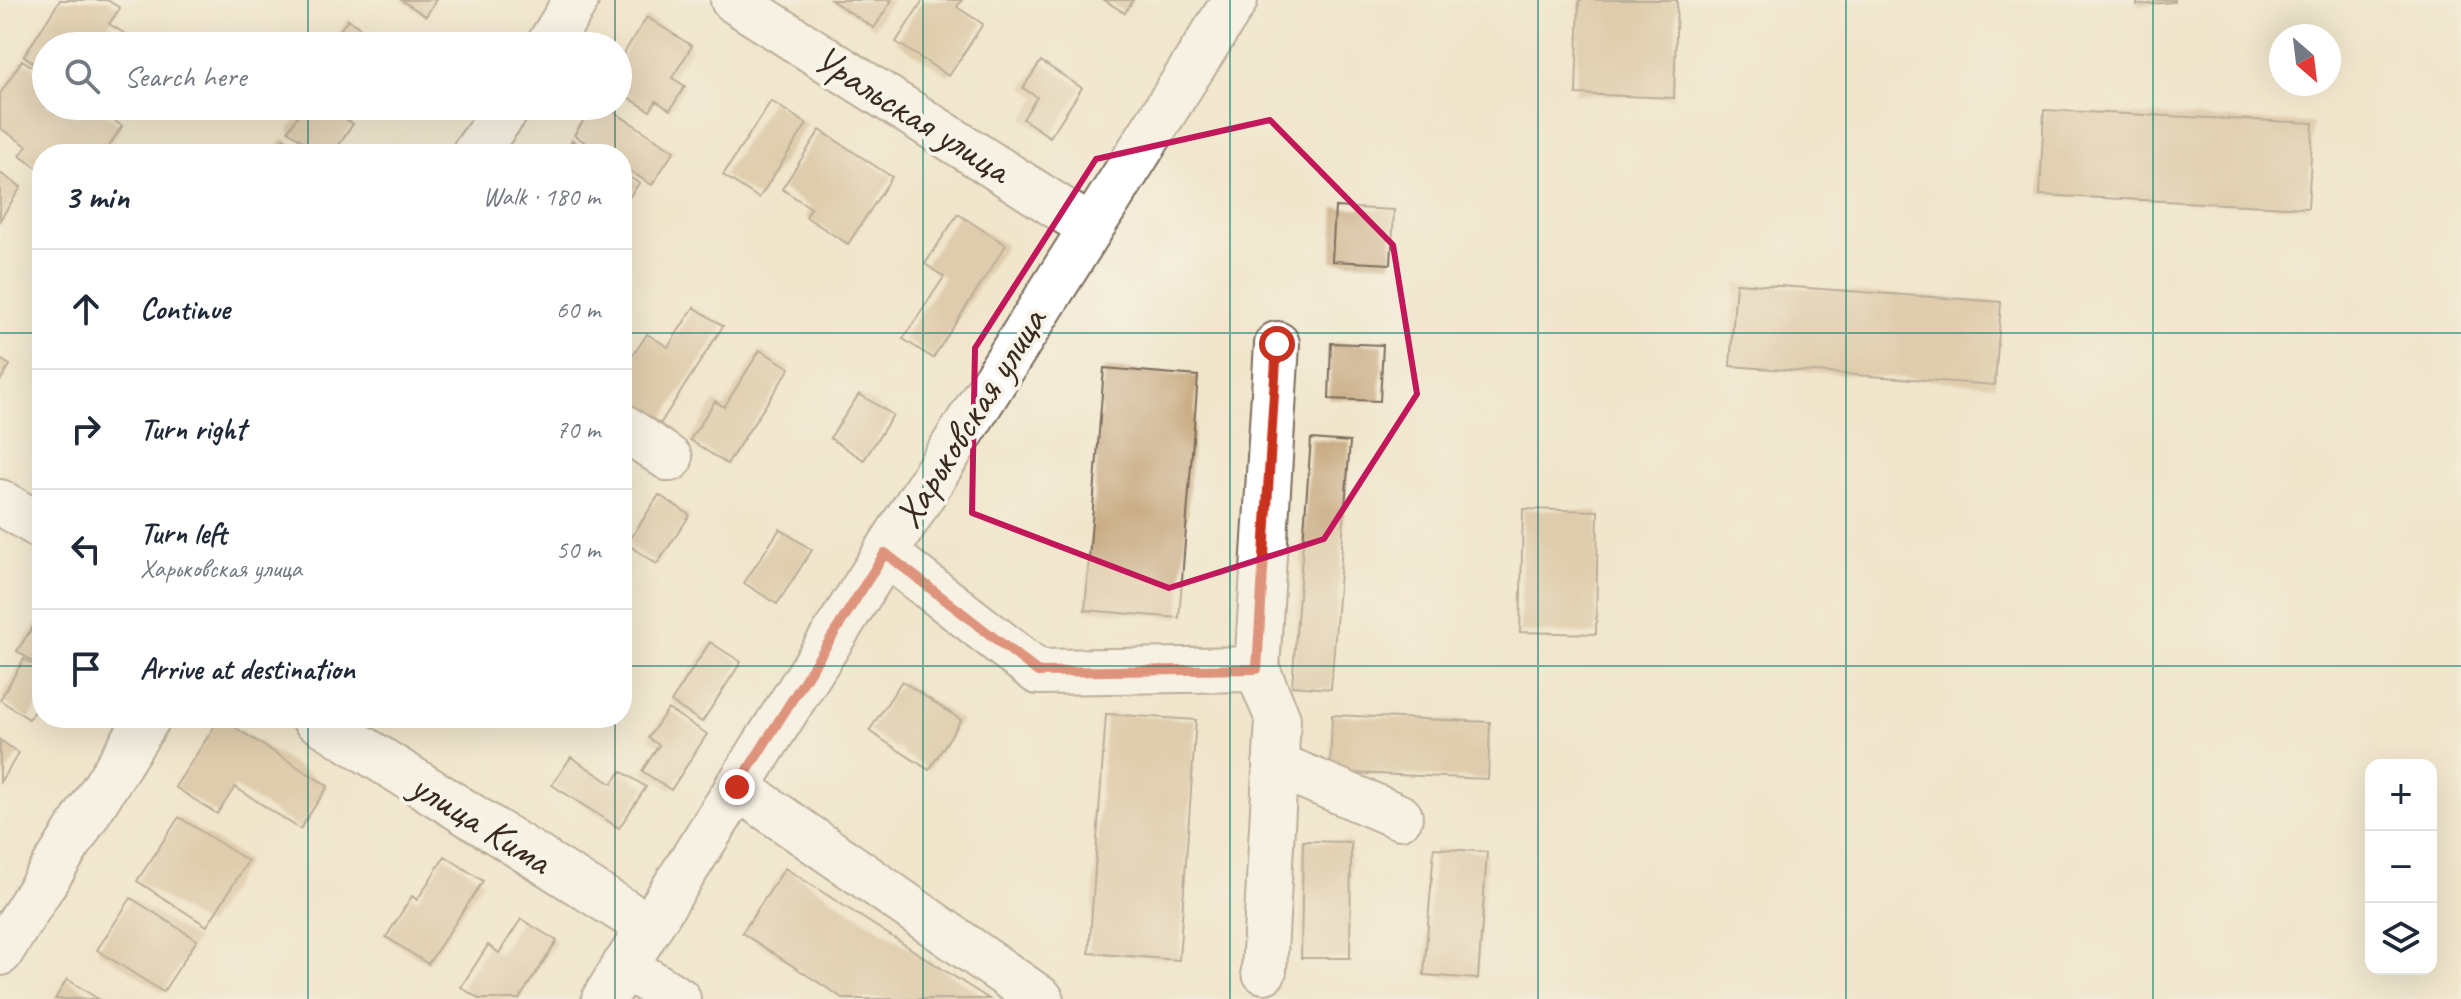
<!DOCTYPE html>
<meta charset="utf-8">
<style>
body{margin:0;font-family:Caveat,sans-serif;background:#f2f2f3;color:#1f2937}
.controls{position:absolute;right:24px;bottom:24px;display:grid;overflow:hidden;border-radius:16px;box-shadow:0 8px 32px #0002}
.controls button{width:72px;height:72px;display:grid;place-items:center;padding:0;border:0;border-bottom:2px solid #e0e1e3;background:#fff;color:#1f2937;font:40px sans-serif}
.compass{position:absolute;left:2269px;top:24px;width:72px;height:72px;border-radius:50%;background:#fff;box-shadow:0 8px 32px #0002;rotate:152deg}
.stop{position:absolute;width:24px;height:24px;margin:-18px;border:6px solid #c8321e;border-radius:50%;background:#fff}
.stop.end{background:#c8321e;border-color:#fff;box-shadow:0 2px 8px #0008}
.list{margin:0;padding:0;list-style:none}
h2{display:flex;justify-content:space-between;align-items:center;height:104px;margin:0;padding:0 32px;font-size:34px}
h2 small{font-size:26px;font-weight:400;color:#747a83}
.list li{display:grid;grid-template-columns:52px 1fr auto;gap:24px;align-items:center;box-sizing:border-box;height:120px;padding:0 32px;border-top:2px solid #e0e1e3}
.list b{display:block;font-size:30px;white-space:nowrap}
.list p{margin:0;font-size:26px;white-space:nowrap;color:#747a83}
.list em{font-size:26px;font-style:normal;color:#747a83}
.icon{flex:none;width:44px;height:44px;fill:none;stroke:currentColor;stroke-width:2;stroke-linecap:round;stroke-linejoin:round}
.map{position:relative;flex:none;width:2461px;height:999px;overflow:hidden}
.search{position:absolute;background:#fff;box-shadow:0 8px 32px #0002;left:32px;top:32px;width:600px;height:88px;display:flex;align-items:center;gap:20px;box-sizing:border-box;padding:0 28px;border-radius:44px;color:#747a83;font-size:30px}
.panel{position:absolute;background:#fff;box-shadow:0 8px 32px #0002;left:32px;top:144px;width:600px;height:584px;border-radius:32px}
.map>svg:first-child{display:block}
</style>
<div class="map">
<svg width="2461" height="999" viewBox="0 0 2461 999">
<rect width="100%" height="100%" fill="#f7f3e8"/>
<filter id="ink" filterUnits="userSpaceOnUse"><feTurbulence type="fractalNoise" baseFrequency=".0125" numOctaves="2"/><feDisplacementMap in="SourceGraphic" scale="16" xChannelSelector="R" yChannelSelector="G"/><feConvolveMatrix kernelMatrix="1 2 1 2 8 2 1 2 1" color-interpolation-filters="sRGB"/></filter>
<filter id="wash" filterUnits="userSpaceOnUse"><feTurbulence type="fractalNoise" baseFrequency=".006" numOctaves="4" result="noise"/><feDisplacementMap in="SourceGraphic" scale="32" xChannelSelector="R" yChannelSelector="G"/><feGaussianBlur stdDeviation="1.8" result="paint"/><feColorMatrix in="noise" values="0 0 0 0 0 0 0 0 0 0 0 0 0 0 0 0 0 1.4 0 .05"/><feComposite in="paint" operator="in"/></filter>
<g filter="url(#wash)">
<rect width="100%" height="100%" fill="#f1e6cc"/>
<g id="blocks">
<path fill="#caad86" d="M60 0H107L120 8 109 24 127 35 120 46H46V71L24 56Z
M401 0H436L426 16Z
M831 0H892L874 28Z
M923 0H962L957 7 983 24 949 76 896 42Z
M1104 0H1133L1125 13Z
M1579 0H1677L1674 98 1576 94Z
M2137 0H2174V2L2137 5Z
M647 17 692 46 672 78 685 86 670 110 656 101 650 111 618 91V62Z
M348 19 367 33 360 43 364 46H329Z
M22 60 46 76V106H92L122 126 104 154H42V171L20 156 27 146 0 128V94Z
M1041 61 1082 88 1050 137 1023 119 1037 97 1023 88Z
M771 101 807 124 759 198 723 175Z
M304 106H327L353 124 333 154H322L288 131Z
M593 106H605L674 151 652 185 622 166V154H603L574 135Z
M2044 110 2313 123 2308 208 2040 195Z
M820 130 892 177 848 244 806 217 811 208 782 189Z
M283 138 307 154H272Z
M572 140 593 154H565Z
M0 173 21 187 0 220Z
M622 173 639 183 622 208Z
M1335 207 1394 210 1391 264 1332 261Z
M958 214 1006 245 933 358 903 339 944 277 925 264Z
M1736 283 2001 302 1995 385 1730 366Z
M694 307 723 326 660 424 622 400V372L647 334 668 347Z
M1331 343 1383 345 1380 401 1329 399Z
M760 350 790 368 727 464 690 440 715 401 724 407Z
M0 359 10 365 0 381Z
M1104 368 1198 376 1179 618 1085 610Z
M859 394 893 415 864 460 830 438Z
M1311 439 1350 442 1331 689 1292 686Z
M659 495 690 515 657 564 627 544Z
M1523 509 1598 511 1596 634 1520 632Z
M780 529 812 550 777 604 744 583Z
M42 613V668L17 651Z
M710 642 741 662 702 722 671 702Z
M24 659 42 671V698L29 719 0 700Z
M902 681 961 720 929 770 869 731Z
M668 709 707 734 671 790 642 771 659 745 648 738Z
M1106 714 1196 720 1179 960 1089 953Z
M1332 715 1490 722 1488 779 1330 772Z
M220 718 328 786 300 829 235 787 217 814 175 787Z
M0 740 19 753 0 782Z
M571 757 612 784 621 771 646 787 619 828 552 785Z
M179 817 248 861 207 926 137 881Z
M1303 841 1351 842 1350 958H1301Z
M1434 848 1487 852 1478 979 1424 975Z
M445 856 483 881 428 964 386 937 412 896 417 900Z
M785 868 989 999H844L742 933Z
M131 898 197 940 163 992 97 950Z
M521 919 557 941 519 999H479L461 987 488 945 499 953Z
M67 979 98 999H55Z"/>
</g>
</g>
<g filter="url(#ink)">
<use href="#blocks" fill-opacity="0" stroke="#7b6c5b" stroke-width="2"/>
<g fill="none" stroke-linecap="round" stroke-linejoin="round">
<g stroke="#7b6c5b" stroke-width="48">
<path id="minor" d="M733 0 1091 228
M548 46 576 0
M474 154 509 106
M622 426 670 459
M0 502 42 527
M885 553 1038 672 1257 669 1278 719 1264 971
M1257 669 1277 344
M314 718 649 927
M1275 764 1400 817
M737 787 1041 999
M0 953 148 718
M624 966 678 999
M604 999 1235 0"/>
</g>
<use href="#minor" stroke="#fff" stroke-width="44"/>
</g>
</g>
<g fill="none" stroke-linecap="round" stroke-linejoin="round" filter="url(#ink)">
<path stroke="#c8321e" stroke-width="10" d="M737 787 885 553 1038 672 1257 669 1277 344"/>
</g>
<path d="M0 0H2461V999H0ZM1270 120 1393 245 1417 394 1324 539 1169 588 972 513 975 348 1096 159Z" fill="#f1e6cc" fill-opacity=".55" fill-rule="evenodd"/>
<path fill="none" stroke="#c2185b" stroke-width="6" stroke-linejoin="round" d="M1270 120 1393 245 1417 394 1324 539 1169 588 972 513 975 348 1096 159Z"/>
<path fill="none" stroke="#0f766e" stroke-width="2" stroke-opacity="0.55" d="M308 0V46M615 0V46M923 0V999M1230 0V999M1538 0V999M1846 0V999M2153 0V999M308 106V154M615 106V154M0 333H42M622 333H2461M0 666H42M622 666H2461M308 718V999M615 718V999"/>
<g text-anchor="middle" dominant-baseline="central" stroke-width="8" stroke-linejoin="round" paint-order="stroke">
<g font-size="40" fill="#3b2a1e" stroke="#f7f3e8">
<text transform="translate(912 114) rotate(32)">Уральская улица</text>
<text transform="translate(970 418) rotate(-58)">Харьковская улица</text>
<text transform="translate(481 823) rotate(32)">улица Кима</text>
</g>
</g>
</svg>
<div class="controls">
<button>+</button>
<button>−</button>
<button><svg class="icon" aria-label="layers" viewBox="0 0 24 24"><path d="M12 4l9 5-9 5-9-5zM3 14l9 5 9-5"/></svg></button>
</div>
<svg class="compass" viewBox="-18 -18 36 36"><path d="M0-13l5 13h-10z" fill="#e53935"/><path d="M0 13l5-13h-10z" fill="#747a83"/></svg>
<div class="stop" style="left:1277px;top:344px"></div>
<div class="stop end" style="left:737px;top:787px"></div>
<div class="search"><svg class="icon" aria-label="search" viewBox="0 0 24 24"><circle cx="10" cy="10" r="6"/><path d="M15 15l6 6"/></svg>Search here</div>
<section class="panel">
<h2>3 min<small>Walk · 180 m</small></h2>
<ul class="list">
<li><svg class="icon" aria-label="ahead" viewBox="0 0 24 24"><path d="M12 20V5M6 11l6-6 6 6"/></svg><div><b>Continue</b></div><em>60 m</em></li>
<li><svg class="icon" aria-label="right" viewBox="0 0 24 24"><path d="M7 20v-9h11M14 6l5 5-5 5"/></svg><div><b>Turn right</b></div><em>70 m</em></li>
<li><svg class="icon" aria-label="left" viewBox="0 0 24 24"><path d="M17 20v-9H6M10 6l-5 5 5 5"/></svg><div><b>Turn left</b><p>Харьковская улица</p></div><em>50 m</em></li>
<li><svg class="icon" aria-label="arrive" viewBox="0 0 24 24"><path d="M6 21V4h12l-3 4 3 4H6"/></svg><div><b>Arrive at destination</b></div></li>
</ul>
</section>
</div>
